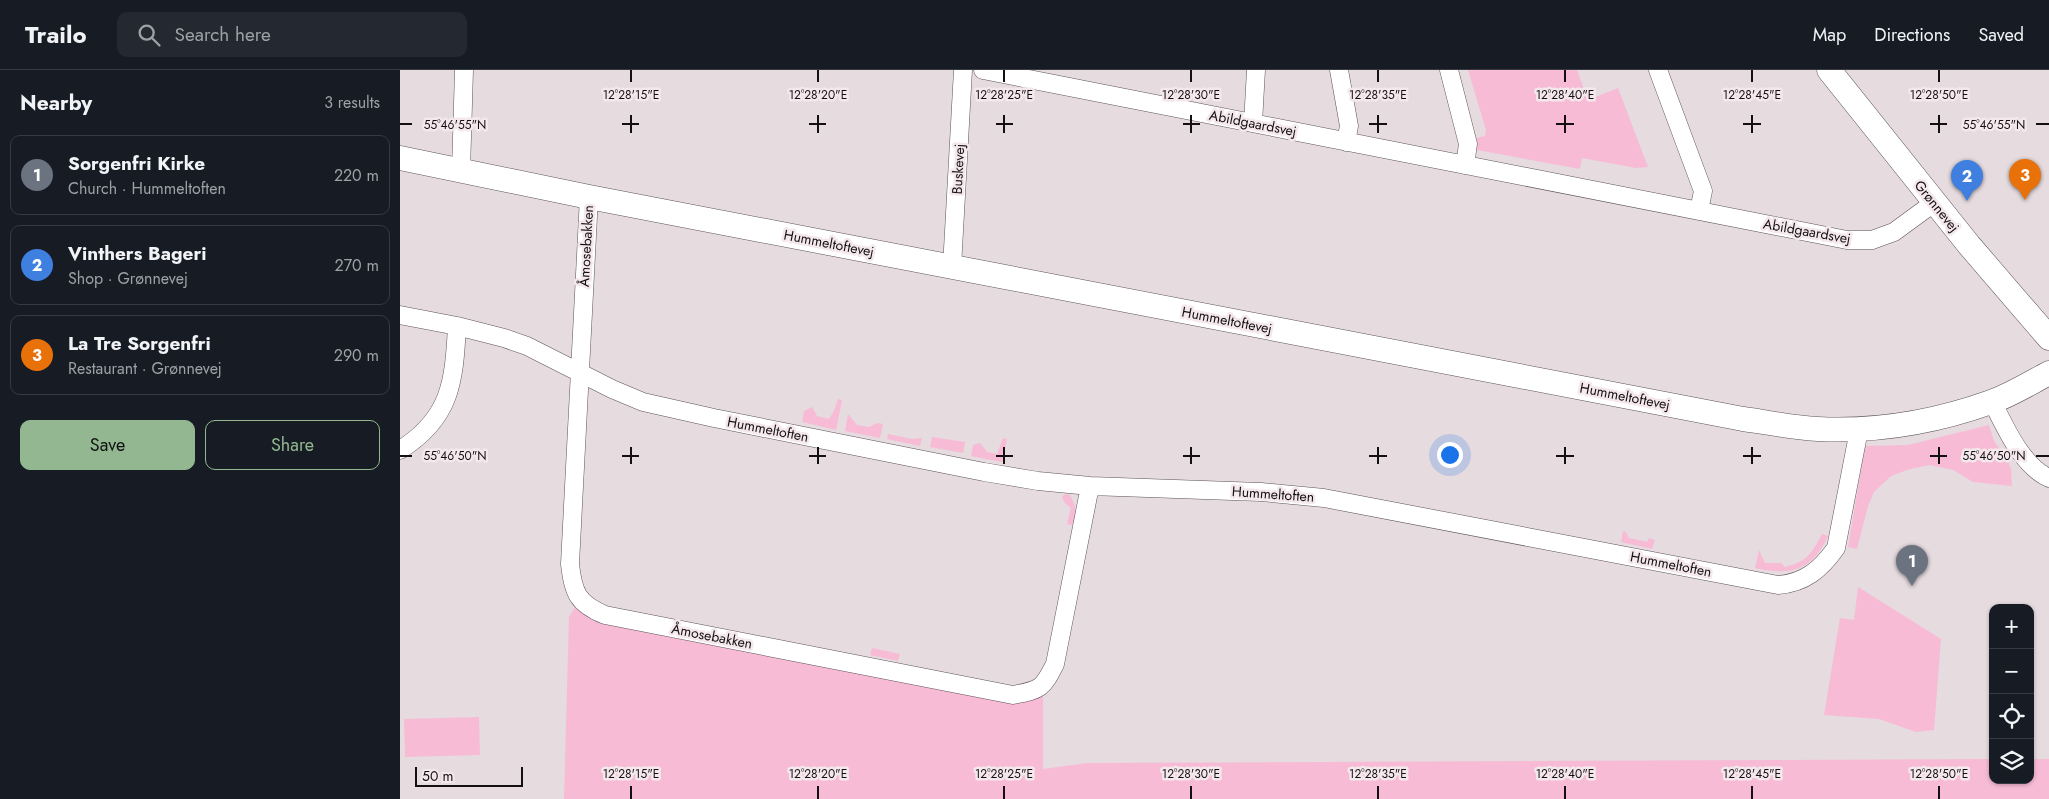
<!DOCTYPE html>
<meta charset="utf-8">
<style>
body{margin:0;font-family:Jost,sans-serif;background:#242831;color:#f1f3f6}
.controls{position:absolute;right:15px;bottom:15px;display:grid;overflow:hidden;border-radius:10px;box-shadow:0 1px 4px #0004}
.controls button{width:45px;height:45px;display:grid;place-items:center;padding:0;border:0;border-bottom:1px solid #363941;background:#171b24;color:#f1f3f6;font:25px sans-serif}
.scale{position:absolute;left:15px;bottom:12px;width:108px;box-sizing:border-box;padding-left:5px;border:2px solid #141011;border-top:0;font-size:14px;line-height:18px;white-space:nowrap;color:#141011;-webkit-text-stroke:4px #f4e8ed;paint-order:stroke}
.you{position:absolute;left:1049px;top:384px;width:18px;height:18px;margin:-12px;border:4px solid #fff;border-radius:50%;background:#1a73e8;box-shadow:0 0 0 8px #1a73e833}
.badge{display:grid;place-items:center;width:32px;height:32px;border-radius:50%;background:#93b891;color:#fff;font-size:16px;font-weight:700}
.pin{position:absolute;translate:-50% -41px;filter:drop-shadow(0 1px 2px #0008)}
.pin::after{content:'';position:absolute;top:26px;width:18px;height:15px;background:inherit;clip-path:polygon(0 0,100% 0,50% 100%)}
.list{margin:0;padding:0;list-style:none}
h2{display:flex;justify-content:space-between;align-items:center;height:65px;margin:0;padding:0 20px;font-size:21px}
h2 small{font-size:16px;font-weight:400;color:#9ea1a6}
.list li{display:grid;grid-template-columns:32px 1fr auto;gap:15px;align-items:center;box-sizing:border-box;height:80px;margin:0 10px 10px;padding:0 10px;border:1px solid #363941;border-radius:10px}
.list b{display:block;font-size:19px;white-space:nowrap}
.list p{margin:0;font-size:16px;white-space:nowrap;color:#9ea1a6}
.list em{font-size:16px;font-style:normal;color:#9ea1a6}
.actions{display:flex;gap:10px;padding:15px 20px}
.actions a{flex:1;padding:11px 0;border:1px solid #93b891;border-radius:10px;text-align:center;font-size:18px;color:#93b891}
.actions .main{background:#93b891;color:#111}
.icon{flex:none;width:28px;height:28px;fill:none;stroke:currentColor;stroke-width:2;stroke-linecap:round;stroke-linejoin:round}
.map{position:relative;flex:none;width:1649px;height:729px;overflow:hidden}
header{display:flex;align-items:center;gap:30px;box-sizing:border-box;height:70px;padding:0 25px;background:#171b24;border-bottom:1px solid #363941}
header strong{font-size:24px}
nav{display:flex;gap:28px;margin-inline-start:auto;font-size:18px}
.search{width:350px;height:45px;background:#242831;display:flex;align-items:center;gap:12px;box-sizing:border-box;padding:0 18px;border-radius:10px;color:#9ea1a6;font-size:19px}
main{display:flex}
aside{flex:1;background:#171b24}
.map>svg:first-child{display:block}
</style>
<header>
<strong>Trailo</strong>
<div class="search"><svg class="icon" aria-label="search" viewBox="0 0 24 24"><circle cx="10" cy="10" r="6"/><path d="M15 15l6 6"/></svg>Search here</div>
<nav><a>Map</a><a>Directions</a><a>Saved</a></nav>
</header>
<main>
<aside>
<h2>Nearby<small>3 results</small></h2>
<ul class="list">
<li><span class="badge" style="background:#6b7280">1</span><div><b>Sorgenfri Kirke</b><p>Church · Hummeltoften</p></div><em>220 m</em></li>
<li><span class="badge" style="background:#3f7fe0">2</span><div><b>Vinthers Bageri</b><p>Shop · Grønnevej</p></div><em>270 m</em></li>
<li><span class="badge" style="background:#e8710a">3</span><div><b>La Tre Sorgenfri</b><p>Restaurant · Grønnevej</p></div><em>290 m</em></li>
</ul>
<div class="actions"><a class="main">Save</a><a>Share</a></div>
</aside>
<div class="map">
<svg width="1649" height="729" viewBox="0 0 1649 729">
<rect width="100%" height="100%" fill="#e6dbdf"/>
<path fill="#f7bbd5" d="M1068 0H1177L1188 30 1218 18 1248 97 1236 98 1182 88 1180 99 1077 80 1076 68 1085 66 1086 60Z
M438 329 442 330 436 360 402 352 404 341 412 337 417 346 429 349 434 341Z
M448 344 457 355 469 357 477 353 483 354 480 368 445 361Z
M1589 355 1594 371 1607 389 1611 399 1612 416 1573 412 1553 400 1530 395 1510 399 1491 406 1474 422 1468 436 1457 479 1448 477 1465 376 1508 375Z
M488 364 512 369 522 368 520 376 487 369Z
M532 367 565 372 563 383 530 377Z
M603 368 607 369 602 392 571 386 573 375 580 373 587 382 597 384Z
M665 424 670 425C676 436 678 444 672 455L667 454 671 438 664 432 662 427Z
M1223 461 1226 462 1229 468 1247 472 1249 468 1255 470 1252 479 1221 472Z
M1422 464 1428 466C1412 501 1390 506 1355 498L1359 480 1365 493H1381L1385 497C1408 491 1411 484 1422 464Z
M1458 517 1541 569 1534 660 1516 662 1479 649 1424 645 1440 548 1454 550Z
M175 537 192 548 643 622V699L687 693 1593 689V710H1630V689H1649V729H164L169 547Z
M472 578 500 584 498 591 470 585Z
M79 647 80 685 5 687 4 649Z"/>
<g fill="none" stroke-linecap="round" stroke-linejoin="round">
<g stroke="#5c5357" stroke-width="19">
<path id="street" d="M583 0 1447 170H1472L1494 162 1535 132
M939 0 949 56 946 72
M1049 0 1068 74 1065 95
M1258 0 1303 121 1299 141
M853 53 856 0
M61 101 64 0
M189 127 170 494C173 523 178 534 205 545L613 625C641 620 643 618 655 594L690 416
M552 197 563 0
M0 245 57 256 104 268 127 276 212 319 243 332 314 348 584 402 638 411 690 416 861 422 924 428 1378 515C1405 513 1421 499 1436 478L1459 360
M1592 331C1605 357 1622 396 1649 408
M0 380C51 348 54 312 57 256"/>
</g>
<g stroke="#5c5357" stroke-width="25">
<path id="secondary" d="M1429 0 1569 175 1649 268
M0 88 189 127 1343 349C1367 352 1393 358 1418 359 1478 362 1535 352 1591 332 1611 325 1630 313 1649 303"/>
</g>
<use href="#street" stroke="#fff" stroke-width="18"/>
<use href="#secondary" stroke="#fff" stroke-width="24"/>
</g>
<path fill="none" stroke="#141011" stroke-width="2" d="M231 0V12M418 0V12M604 0V12M791 0V12M978 0V12M1165 0V12M1352 0V12M1539 0V12M231 45V63M418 45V63M604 45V63M791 45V63M978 45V63M1165 45V63M1352 45V63M1539 45V63M0 54H12M222 54H239M409 54H426M596 54H613M783 54H800M969 54H987M1156 54H1174M1343 54H1361M1530 54H1547M1636 54H1649M231 377V394M418 377V394M604 377V394M791 377V394M978 377V394M1165 377V394M1352 377V394M1539 377V394M0 386H12M222 386H239M409 386H426M596 386H613M783 386H800M969 386H987M1156 386H1174M1343 386H1361M1530 386H1547M1636 386H1649M231 716V729M418 716V729M604 716V729M791 716V729M978 716V729M1165 716V729M1352 716V729M1539 716V729"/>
<g text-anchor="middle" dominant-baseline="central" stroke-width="5" stroke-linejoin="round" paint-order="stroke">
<g font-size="14" fill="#141011" stroke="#f4e8ed">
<text transform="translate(853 53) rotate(11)">Abildgaardsvej</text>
<text transform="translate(558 99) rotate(-87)">Buskevej</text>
<text transform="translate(1537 136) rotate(51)">Grønnevej</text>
<text transform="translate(1407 161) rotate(10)">Abildgaardsvej</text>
<text transform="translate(429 173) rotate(11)">Hummeltoftevej</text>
<text transform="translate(186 176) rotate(-87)">Åmosebakken</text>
<text transform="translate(827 250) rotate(11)">Hummeltoftevej</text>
<text transform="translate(1225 326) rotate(11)">Hummeltoftevej</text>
<text transform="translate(368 359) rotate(11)">Hummeltoften</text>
<text transform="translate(873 424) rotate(4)">Hummeltoften</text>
<text transform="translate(1271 494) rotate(11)">Hummeltoften</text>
<text transform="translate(312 566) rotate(11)">Åmosebakken</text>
</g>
</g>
<g font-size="12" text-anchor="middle" fill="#141011" stroke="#f4e8ed" stroke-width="5" stroke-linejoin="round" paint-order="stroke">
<text x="231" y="29">12°28'15"E</text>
<text x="418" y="29">12°28'20"E</text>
<text x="604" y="29">12°28'25"E</text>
<text x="791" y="29">12°28'30"E</text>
<text x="978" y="29">12°28'35"E</text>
<text x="1165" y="29">12°28'40"E</text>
<text x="1352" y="29">12°28'45"E</text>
<text x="1539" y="29">12°28'50"E</text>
<text x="55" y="59">55°46'55"N</text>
<text x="1594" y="59">55°46'55"N</text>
<text x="55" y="390">55°46'50"N</text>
<text x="1594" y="390">55°46'50"N</text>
<text x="231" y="708">12°28'15"E</text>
<text x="418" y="708">12°28'20"E</text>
<text x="604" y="708">12°28'25"E</text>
<text x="791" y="708">12°28'30"E</text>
<text x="978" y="708">12°28'35"E</text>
<text x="1165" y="708">12°28'40"E</text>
<text x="1352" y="708">12°28'45"E</text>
<text x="1539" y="708">12°28'50"E</text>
</g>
</svg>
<div class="controls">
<button>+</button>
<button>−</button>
<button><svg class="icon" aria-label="locate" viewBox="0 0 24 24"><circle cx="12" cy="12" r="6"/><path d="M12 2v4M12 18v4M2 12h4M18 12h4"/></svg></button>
<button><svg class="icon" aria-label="layers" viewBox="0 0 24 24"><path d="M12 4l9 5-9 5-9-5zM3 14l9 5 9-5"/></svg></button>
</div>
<div class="scale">50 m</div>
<div class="you"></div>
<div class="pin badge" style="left:1512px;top:516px;background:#6b7280">1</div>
<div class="pin badge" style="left:1567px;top:131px;background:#3f7fe0">2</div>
<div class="pin badge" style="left:1625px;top:130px;background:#e8710a">3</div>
</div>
</main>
